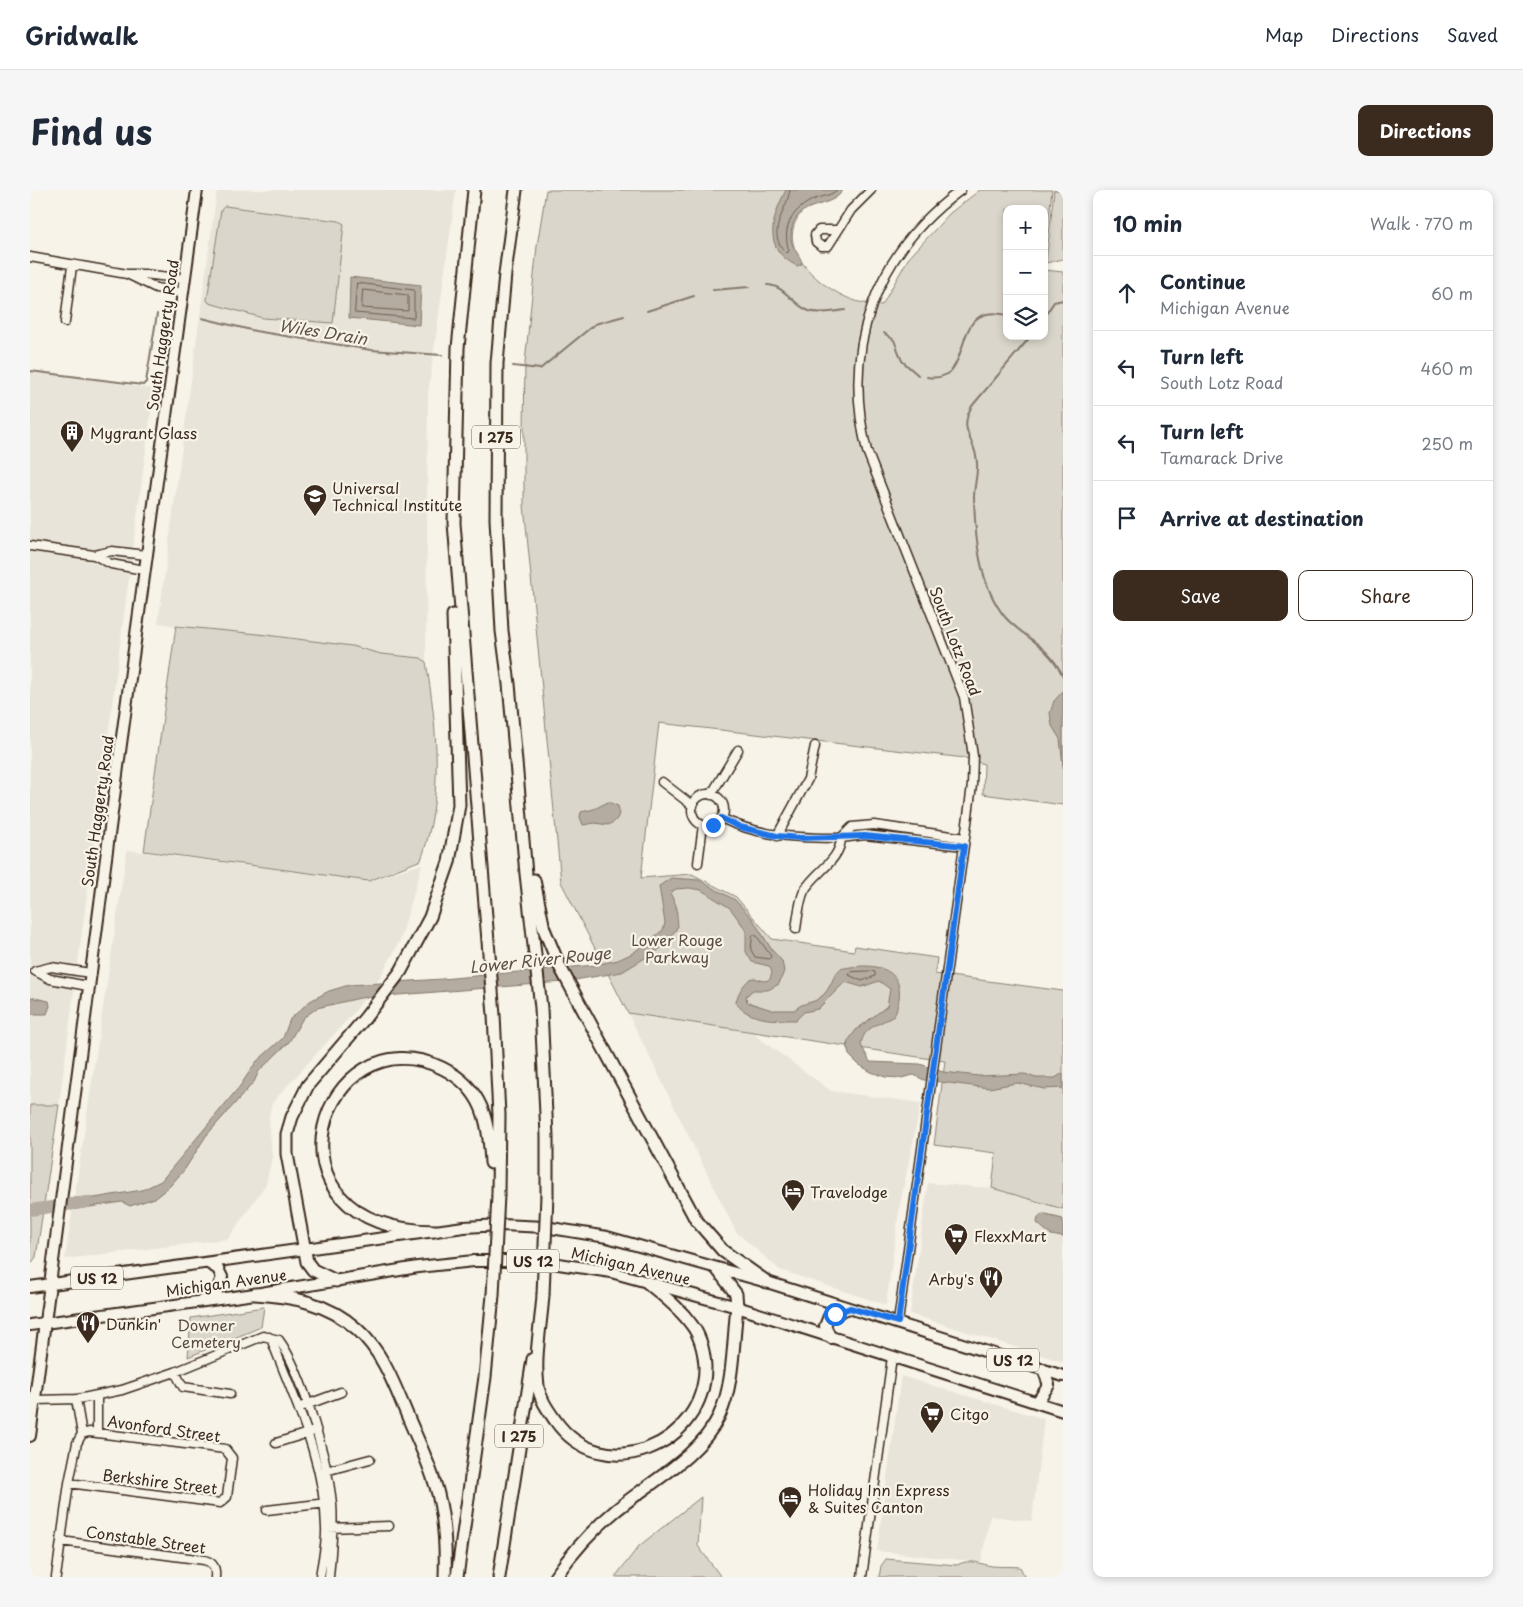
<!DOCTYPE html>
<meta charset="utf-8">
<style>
body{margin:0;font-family:"Playpen Sans",sans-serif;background:#f6f6f7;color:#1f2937}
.controls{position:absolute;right:15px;top:15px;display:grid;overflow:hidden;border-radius:10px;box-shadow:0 2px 8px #0003}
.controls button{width:45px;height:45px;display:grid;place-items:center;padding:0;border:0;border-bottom:1px solid #e0e1e3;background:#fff;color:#1f2937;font:25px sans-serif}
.stop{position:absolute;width:15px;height:15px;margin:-11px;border:4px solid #1a73e8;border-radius:50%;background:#fff}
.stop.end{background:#1a73e8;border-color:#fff;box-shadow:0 1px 5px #0008}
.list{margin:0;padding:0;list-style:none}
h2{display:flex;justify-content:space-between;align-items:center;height:65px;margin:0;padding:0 20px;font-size:21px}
h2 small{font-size:16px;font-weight:400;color:#747a83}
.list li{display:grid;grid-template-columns:32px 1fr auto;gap:15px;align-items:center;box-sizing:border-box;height:75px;padding:0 20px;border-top:1px solid #e0e1e3}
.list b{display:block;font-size:19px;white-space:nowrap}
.list p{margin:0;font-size:16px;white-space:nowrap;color:#747a83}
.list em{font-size:16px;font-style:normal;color:#747a83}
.actions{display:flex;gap:10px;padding:15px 20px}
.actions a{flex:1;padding:11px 0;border:1px solid #3b2a1e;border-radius:10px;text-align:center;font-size:18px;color:#3b2a1e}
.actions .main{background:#3b2a1e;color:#fff}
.icon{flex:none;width:28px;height:28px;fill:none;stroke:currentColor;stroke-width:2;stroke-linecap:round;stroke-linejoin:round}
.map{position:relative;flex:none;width:1033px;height:1387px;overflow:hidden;border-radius:10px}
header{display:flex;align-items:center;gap:30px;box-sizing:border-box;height:70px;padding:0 25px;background:#fff;border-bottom:1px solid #e0e1e3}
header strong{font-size:24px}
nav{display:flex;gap:28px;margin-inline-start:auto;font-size:18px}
.intro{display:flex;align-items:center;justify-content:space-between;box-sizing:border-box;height:120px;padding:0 30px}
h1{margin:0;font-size:35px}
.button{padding:12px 22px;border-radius:10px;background:#3b2a1e;color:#fff;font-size:18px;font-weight:700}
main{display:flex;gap:30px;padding:0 30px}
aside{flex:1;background:#fff;border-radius:10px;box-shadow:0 2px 8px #0003}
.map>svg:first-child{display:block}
</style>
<header>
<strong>Gridwalk</strong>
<nav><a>Map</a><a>Directions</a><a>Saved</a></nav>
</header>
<div class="intro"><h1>Find us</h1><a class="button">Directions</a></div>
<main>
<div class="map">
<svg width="1033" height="1387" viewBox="0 0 1033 1387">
<rect width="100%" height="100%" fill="#f7f3e8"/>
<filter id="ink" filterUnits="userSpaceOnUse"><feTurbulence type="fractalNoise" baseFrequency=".02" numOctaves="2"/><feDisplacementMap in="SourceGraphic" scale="10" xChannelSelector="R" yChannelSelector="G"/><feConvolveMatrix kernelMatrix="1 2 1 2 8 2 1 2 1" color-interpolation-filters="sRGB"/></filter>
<g filter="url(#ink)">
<path fill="#e9e4d9" d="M187 0H426L398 204 396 472 128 433Z
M0 180 124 199 29 915H0Z
M97 660 338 691 392 674 370 751 349 789 326 820 242 913 239 926 242 967 236 994 198 1049 35 1069Z
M598 823 721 842 801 901 891 913 870 1014 856 1115 750 1080 706 1042Z
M898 993 962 998 1033 1019V1172L880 1124Z
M871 1186 1014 1229 1002 1331 960 1326 951 1372 847 1361Z"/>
<path fill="#dbd6cb" stroke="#8b8074" d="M516 0H813C804 15 781 9 771 23 741 60 796 103 829 112 836 114 845 114 852 115L878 69 920 23 950 0H1022L1014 69V19H977V146H1014V80L1033 82V615L953 604 954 574 935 568 629 533 611 688 662 684 706 707 742 749 824 761 825 756 907 768 905 784 1033 801V1019L962 998 966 963 904 955 915 871 598 823 531 692 519 570 494 315V238L495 173 507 56Z
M1024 0H1033V69L1016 73Z
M195 16 309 31 314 34 303 133 233 128 179 113 177 110 191 20Z
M146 436 228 444 322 456 351 464 391 468 396 472C407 536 414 608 391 670L339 691 114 661Z
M0 915H29L6 1067 0 1075Z
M234 1117 231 1137 158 1167 161 1128Z
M671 1307 668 1356 691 1387H585L609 1356Z
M856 1369 927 1375C941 1368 949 1374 962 1376 971 1377 981 1376 990 1377L995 1387H849L851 1376Z"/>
<path fill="#b4aca0" stroke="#84786c" d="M756 0H813C800 22 760 7 761 49 762 59 771 65 772 74L767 76C732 59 741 29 756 0Z
M320 87 391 95 389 135 319 128Z
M1033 501V575L1030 549 1022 536 1020 523 1024 511Z
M578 612 588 616C591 625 587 632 578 635L565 633 553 635 550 627 551 622 564 619Z
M641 688 669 690 705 710 722 728 742 760 752 771 754 781 749 794 738 800H723L716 806 717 812 742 820H764C776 810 782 815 792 806 801 799 802 786 810 779 849 770 883 780 864 826 851 834 833 836 831 855L840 872 890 874 913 882 949 886 995 884 1006 888H1025L1033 883V898L1014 899 987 893 959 898 894 890 884 885 871 888 855 887 841 882 828 874 819 865 817 857 818 851 826 840 857 816 860 799 849 791 832 797 815 792 788 819 774 822 766 830C746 830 719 831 706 813 706 806 716 788 724 788 731 789 733 793 740 789L742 782 739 776 722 772 716 762V740L700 718 671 700 659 698 646 699 640 703 646 715 648 736 645 741 630 759 592 782 533 792 330 808 287 818 273 828 259 852 229 881 224 892 176 946 155 979 140 996 125 1008 100 1016 92 1012 41 1020 43 1008H64L112 1000 131 991 210 896 226 872 253 848 260 829 280 811 299 801 319 795 412 789 565 775 588 770 603 763 633 740 635 733 629 696Z
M0 807 19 811 20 816 17 824H0Z
M1012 1024 1033 1029V1047L1021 1045 1007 1033 1008 1027Z"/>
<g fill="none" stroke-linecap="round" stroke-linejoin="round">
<path stroke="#6b5e52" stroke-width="1" d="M760 0C757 21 734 44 757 63L759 61C751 37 763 18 785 9 793 6 800 6 807 0
M327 93 384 100V128L325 123Z
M333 100 378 105V121L332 118Z
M723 745H726L741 766 740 769 725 767 721 760Z
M841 781 845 782V786L832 791 819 785 821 782Z"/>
<path stroke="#84786c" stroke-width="2" d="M737 95C754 95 762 114 779 121 790 125 804 121 815 120
M683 100 719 97
M617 121 664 106
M1014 127 1024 112 1033 110
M172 128 225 141 341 160 412 165
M854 143 864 150 872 171 888 185
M1001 146 942 216C927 242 946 248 947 273 948 284 944 296 944 307 945 347 949 395 975 427 987 441 1006 450 1018 464 1024 470 1029 478 1033 486
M483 176 510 179 565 134 594 126
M0 181 113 195 116 192 127 124
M897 187C949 195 915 110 977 125"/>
<path stroke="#b4aca0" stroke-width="12" d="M0 1020 57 1012"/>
<g stroke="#3b2a1e" stroke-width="11">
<path id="minor" d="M807 40H789L785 45 786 52 791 56H798L821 20 841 0
M0 67 97 84
M153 103 126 98 97 84H114L155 89
M35 132 42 76
M0 356 64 365
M114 380 81 374 64 365 82 361 116 365
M632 592 663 616
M662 620a16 16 0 1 1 32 0a16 16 0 1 1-32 0Z
M681 605 708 560
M691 628C730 647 769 648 811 648 811 670 784 683 774 701 769 712 768 727 766 739
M747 646 778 589 785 556
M934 656 835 645 811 648 822 637 844 635 935 648
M668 673 673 635
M58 796 20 789 5 781 21 777 60 783
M868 1132 936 641 942 595 943 566 934 507 837 261C811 157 845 63 931 0
M239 1147 242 1151C265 1211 295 1272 296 1338 297 1354 292 1371 290 1387
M145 1182 153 1197 200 1204
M5 1210 48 1209 92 1200 145 1182 233 1146 249 1150C273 1183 298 1273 302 1314 304 1338 301 1363 299 1387
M273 1216 311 1202
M67 1243V1206
M246 1253 281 1242
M292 1282 340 1269
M39 1293 190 1313 197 1307 202 1268 195 1259 59 1242 52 1244
M237 1320 297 1313
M298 1338 359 1336
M31 1351 174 1370C183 1372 186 1378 185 1387
M26 1387 39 1293 47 1253 52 1244 46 1209
M832 1387 862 1167"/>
</g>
<g stroke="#3b2a1e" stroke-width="14">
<path id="major" d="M0 1097 434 1037 471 1035 515 1037 577 1047 737 1092 1033 1186
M176 1109 187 1101 192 1087 188 1079 178 1073
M0 1135 225 1104 388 1077 444 1071H509L581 1082 707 1117 1033 1221
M801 1148 795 1136 799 1126 819 1118
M1007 1212 1019 1195 1013 1179
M0 1246 91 554 167 0"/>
</g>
<g stroke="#3b2a1e" stroke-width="15">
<path id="highway" d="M444 0 428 158 424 333 464 825 469 925 468 1005
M486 0 475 84 467 173 466 329 472 441 479 494 496 684 511 818 517 946V1005
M504 690 514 739 529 775 666 1030 693 1061 737 1092
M405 1041C218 1039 293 821 412 878 453 898 459 931 461 973
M306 1091 283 1080 277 1072 257 964V944L262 927 278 895 335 828 371 781 400 727 419 672 429 615 423 425
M225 1104C262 1106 298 1113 327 1139 355 1164 366 1200 381 1234 391 1257 402 1280 408 1304 415 1332 416 1359 415 1387
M513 1105C511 1135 504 1167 508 1196 510 1209 518 1220 525 1230 572 1298 676 1256 675 1176 674 1162 670 1145 661 1134 649 1117 632 1105 617 1092
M427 1387 455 1187 463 1105
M469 1387 503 1169
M525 1387C542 1363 561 1341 584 1322 618 1293 669 1268 689 1226 704 1196 703 1150 707 1117L706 1104 687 1079"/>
</g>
<use href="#minor" stroke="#f7f3e8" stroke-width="8"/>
<use href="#major" stroke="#f7f3e8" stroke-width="10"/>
<use href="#highway" stroke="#f7f3e8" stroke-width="11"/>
<g stroke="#3b2a1e" stroke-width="15" stroke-linecap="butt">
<path id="highway-bridge" d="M463 1105 468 1005
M513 1105 517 1005"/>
</g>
<use href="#highway-bridge" stroke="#f7f3e8" stroke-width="11"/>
</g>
</g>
<g fill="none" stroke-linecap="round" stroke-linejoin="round" filter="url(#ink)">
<path stroke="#1a73e8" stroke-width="6" d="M683 635 691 628 710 637 747 646 771 648 835 646 934 656 868 1132 820 1118 805 1124"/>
</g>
<defs>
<g id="building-pin" transform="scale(1.25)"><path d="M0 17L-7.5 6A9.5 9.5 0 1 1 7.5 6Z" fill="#3b2a1e" stroke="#f7f3e8"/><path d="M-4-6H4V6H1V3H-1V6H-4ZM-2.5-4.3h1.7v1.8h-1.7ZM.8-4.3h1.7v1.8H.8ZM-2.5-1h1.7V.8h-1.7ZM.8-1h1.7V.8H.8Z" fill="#fff"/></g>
<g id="university-pin" transform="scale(1.25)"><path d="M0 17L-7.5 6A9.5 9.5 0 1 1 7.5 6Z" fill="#3b2a1e" stroke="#f7f3e8"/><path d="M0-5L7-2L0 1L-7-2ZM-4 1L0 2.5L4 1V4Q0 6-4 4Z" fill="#fff"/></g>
<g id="hotel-pin" transform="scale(1.25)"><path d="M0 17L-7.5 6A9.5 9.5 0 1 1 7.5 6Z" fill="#3b2a1e" stroke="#f7f3e8"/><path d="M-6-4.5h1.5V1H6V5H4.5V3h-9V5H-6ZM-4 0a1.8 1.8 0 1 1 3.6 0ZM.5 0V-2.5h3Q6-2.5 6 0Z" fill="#fff"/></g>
<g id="supermarket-pin" transform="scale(1.25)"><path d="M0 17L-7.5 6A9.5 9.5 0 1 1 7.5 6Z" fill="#3b2a1e" stroke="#f7f3e8"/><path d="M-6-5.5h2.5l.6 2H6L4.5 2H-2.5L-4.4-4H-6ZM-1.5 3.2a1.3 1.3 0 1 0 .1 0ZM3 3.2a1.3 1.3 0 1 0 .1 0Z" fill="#fff"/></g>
<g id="restaurant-pin" transform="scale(1.25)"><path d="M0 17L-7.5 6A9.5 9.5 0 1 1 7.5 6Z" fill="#3b2a1e" stroke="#f7f3e8"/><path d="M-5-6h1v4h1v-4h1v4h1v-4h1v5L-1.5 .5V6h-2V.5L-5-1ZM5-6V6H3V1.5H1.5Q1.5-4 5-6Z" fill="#fff"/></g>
</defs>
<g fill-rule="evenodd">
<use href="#building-pin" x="42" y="242"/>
<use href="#university-pin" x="285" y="306"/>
<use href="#hotel-pin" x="763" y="1001"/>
<use href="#supermarket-pin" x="926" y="1045"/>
<use href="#restaurant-pin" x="961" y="1088"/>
<use href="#restaurant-pin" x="58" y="1133"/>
<use href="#supermarket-pin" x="902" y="1223"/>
<use href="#hotel-pin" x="760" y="1308"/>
</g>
<g text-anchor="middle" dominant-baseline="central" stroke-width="4.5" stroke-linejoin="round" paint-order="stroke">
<g fill="#f7f3e8" stroke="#73665b" stroke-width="1">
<rect x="442" y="235.5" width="48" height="23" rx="4"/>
<rect x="477" y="1059.5" width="52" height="23" rx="4"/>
<rect x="41" y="1076.5" width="52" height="23" rx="4"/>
<rect x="957" y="1158.5" width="52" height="23" rx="4"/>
<rect x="465" y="1234.5" width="48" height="23" rx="4"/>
</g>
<g font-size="14" font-weight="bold" fill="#3b2a1e">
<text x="466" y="247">I 275</text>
<text x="503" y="1071">US 12</text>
<text x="67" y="1088">US 12</text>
<text x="983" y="1170">US 12</text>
<text x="489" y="1246">I 275</text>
</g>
<g font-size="15" fill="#3b2a1e" stroke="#f7f3e8">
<text transform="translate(132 145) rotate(-82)">South Haggerty Road</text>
<text transform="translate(926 451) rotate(69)">South Lotz Road</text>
<text transform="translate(67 621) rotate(-82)">South Haggerty Road</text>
<text transform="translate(601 1075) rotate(13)">Michigan Avenue</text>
<text transform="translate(196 1092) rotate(-8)">Michigan Avenue</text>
<text transform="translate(134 1238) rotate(8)">Avonford Street</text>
<text transform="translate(130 1291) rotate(7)">Berkshire Street</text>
<text transform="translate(116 1349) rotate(8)">Constable Street</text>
</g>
<g font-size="15" fill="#3b2a1e" stroke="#f7f3e8" text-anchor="start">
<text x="60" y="242">Mygrant Glass</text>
<text x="302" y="297">Universal<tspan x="302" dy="17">Technical Institute</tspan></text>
<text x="780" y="1001">Travelodge</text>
<text x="944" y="1045">FlexxMart</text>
<text x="944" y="1088" text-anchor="end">Arby's</text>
<text x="76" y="1133">Dunkin'</text>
<text x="920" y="1223">Citgo</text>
<text x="778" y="1299">Holiday Inn Express<tspan x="778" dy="17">&amp; Suites Canton</tspan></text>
</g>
<g font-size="15" fill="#5b4c41" stroke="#f7f3e8">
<text x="647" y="749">Lower Rouge<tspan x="647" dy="17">Parkway</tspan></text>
<text x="176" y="1134">Downer<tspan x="176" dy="17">Cemetery</tspan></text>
</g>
<g font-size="16" font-style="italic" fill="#5f5145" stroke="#f7f3e8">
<text transform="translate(293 141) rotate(9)">Wiles Drain</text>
<text transform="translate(510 769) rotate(-6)">Lower River Rouge</text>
</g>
</g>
</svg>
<div class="controls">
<button>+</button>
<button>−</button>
<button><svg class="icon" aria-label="layers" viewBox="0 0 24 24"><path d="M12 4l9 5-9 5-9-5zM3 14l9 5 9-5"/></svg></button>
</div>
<div class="stop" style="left:805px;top:1124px"></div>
<div class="stop end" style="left:683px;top:635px"></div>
</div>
<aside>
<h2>10 min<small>Walk · 770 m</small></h2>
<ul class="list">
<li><svg class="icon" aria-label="ahead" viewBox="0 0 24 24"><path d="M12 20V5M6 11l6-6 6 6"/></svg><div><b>Continue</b><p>Michigan Avenue</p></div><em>60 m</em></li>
<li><svg class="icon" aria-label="left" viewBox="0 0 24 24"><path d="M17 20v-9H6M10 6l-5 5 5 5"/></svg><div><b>Turn left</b><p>South Lotz Road</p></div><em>460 m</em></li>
<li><svg class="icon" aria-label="left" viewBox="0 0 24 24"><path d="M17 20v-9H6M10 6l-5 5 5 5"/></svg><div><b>Turn left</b><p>Tamarack Drive</p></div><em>250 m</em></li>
<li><svg class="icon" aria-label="arrive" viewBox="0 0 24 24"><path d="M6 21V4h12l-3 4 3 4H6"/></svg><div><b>Arrive at destination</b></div></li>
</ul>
<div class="actions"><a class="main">Save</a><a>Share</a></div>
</aside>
</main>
